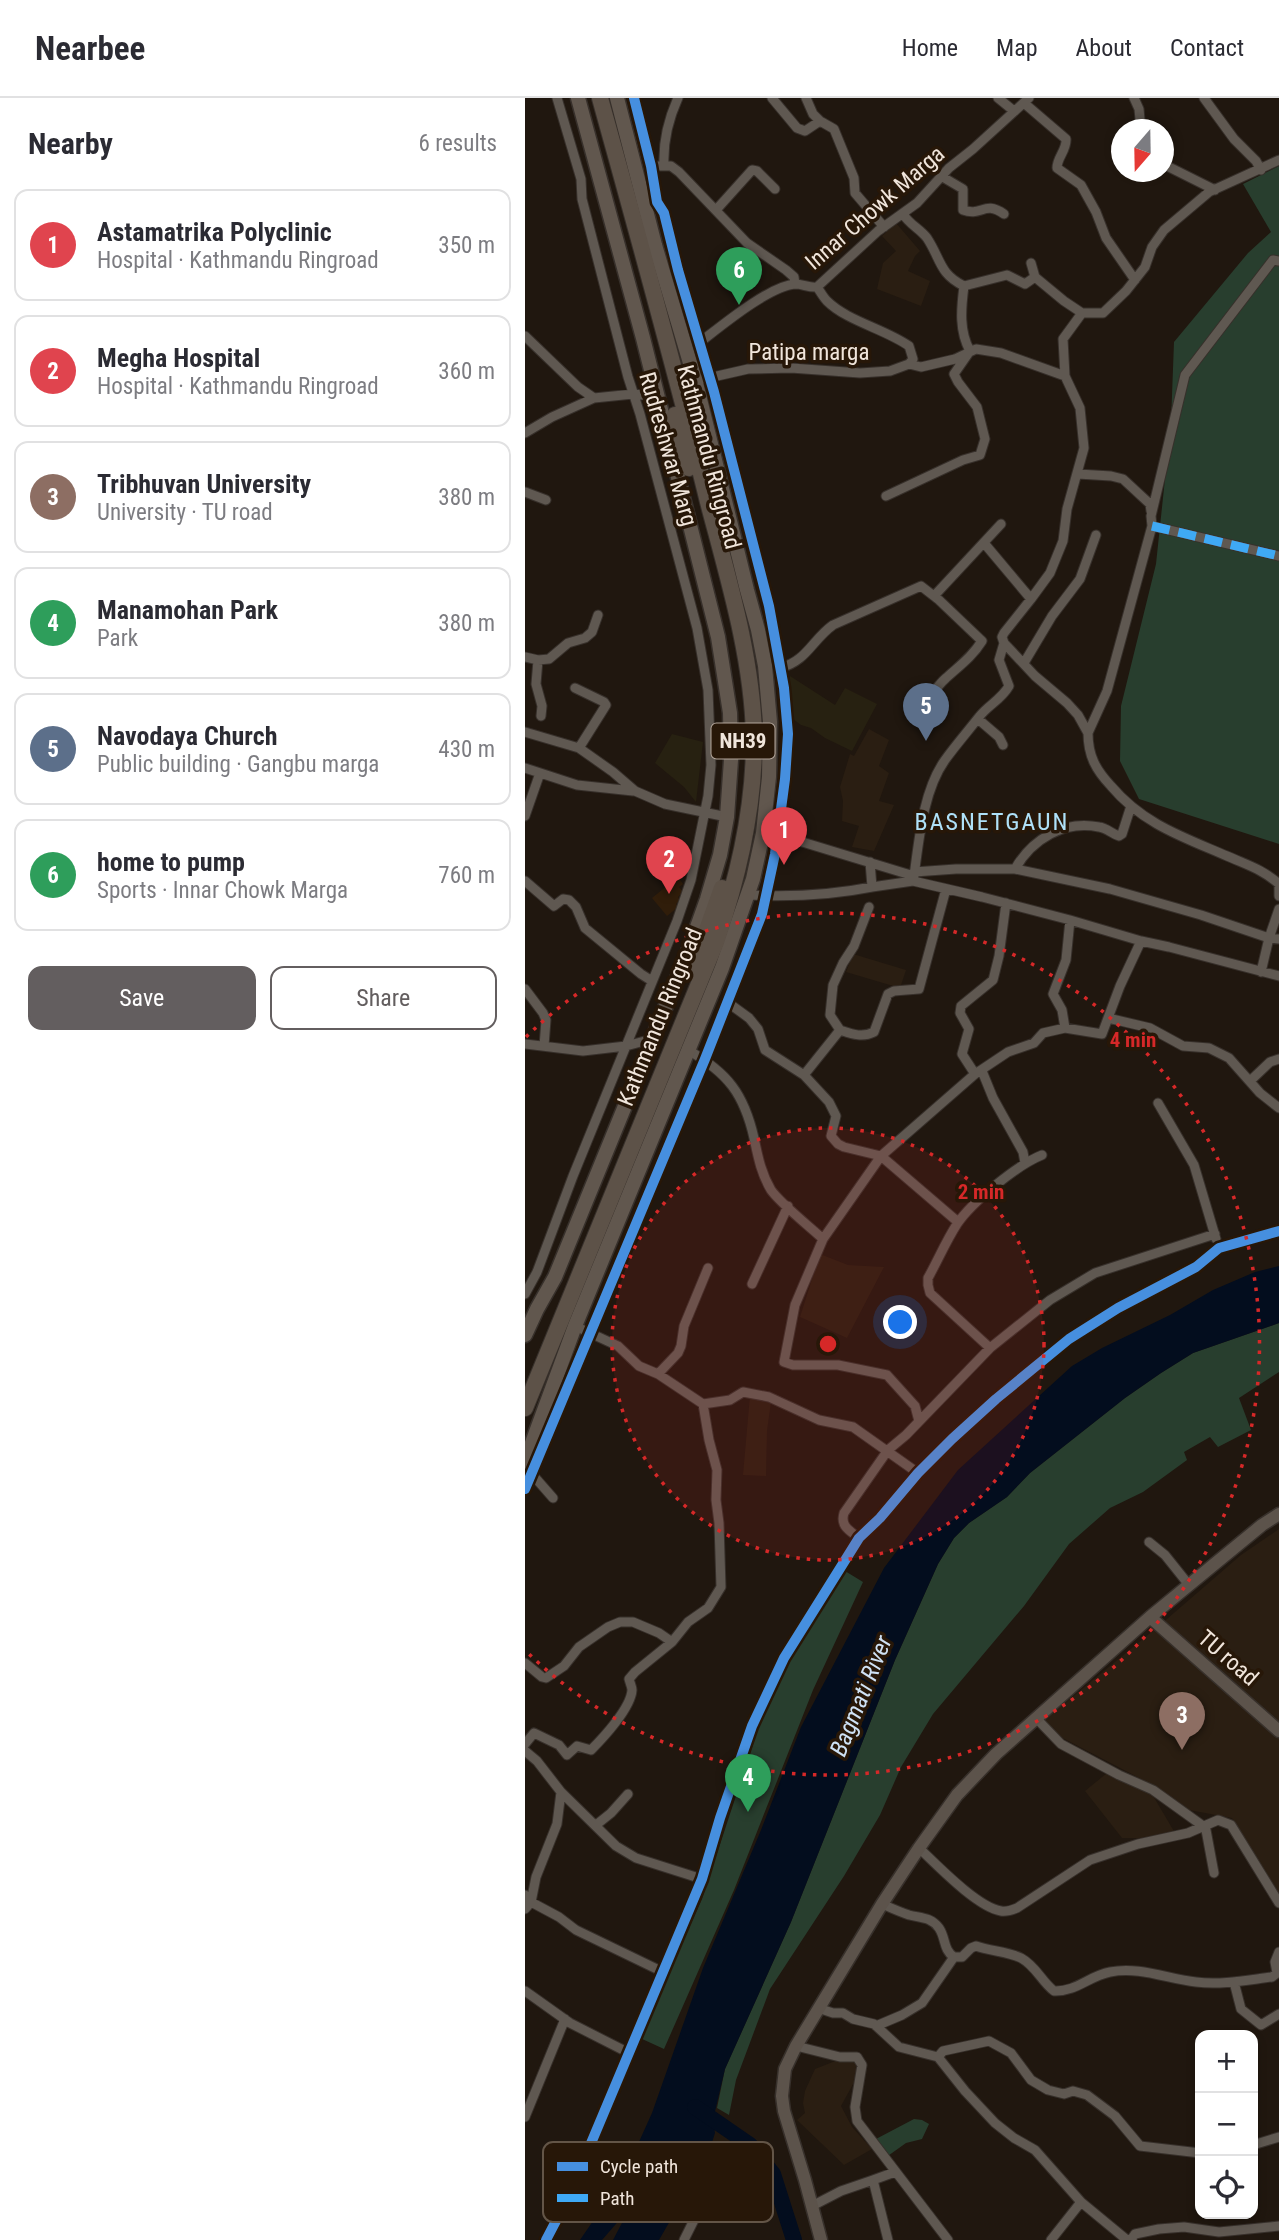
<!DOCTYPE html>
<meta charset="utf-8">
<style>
body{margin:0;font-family:"Roboto Condensed",sans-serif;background:#f7f7f7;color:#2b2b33}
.controls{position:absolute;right:21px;bottom:21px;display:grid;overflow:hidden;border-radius:14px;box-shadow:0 4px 10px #0003}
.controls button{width:63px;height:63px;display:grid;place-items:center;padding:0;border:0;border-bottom:2px solid #e1e1e2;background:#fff;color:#2b2b33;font:35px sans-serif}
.compass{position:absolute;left:586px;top:21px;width:63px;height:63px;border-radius:50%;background:#fff;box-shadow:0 4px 10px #0003;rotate:200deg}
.you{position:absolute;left:376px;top:1225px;width:24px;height:24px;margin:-18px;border:5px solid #fff;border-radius:50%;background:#1a73e8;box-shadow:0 0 0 10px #1a73e833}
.badge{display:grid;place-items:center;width:46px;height:46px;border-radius:50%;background:#635e5f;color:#fff;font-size:23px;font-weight:700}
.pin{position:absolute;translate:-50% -58px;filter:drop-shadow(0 2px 4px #0008)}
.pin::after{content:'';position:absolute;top:37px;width:24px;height:21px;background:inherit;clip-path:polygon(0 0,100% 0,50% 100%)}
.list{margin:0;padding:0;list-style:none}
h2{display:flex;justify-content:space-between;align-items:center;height:91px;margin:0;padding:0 28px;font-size:30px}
h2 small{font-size:23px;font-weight:400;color:#7c7c81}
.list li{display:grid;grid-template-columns:46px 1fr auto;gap:21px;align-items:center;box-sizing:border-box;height:112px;margin:0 14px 14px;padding:0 14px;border:2px solid #e1e1e2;border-radius:14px}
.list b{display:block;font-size:26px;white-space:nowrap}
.list p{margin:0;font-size:23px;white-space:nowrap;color:#7c7c81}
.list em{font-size:23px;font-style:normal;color:#7c7c81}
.actions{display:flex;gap:14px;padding:21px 28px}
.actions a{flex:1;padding:16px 0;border:2px solid #635e5f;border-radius:14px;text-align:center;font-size:24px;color:#635e5f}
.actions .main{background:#635e5f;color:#fff}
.icon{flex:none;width:38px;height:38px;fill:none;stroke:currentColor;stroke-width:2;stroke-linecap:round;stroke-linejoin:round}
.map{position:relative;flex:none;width:754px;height:2142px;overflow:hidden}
header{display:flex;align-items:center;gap:42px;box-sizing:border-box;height:98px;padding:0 35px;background:#fff;border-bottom:2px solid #e1e1e2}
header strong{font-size:33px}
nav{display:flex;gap:38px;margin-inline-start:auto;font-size:24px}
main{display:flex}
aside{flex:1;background:#fff}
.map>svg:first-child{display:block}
</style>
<header>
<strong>Nearbee</strong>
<nav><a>Home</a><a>Map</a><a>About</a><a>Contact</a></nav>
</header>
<main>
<aside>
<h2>Nearby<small>6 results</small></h2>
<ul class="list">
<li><span class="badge" style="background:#e0444e">1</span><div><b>Astamatrika Polyclinic</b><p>Hospital · Kathmandu Ringroad</p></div><em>350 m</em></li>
<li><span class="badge" style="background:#e0444e">2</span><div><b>Megha Hospital</b><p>Hospital · Kathmandu Ringroad</p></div><em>360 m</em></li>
<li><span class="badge" style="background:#8d6e63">3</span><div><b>Tribhuvan University</b><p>University · TU road</p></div><em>380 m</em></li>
<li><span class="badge" style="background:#2e9e5b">4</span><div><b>Manamohan Park</b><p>Park</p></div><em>380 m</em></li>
<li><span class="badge" style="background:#5c6f8a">5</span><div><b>Navodaya Church</b><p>Public building · Gangbu marga</p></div><em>430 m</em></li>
<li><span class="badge" style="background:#2e9e5b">6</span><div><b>home to pump</b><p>Sports · Innar Chowk Marga</p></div><em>760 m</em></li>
</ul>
<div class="actions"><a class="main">Save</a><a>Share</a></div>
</aside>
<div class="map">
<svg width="754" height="2142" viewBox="0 0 754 2142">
<rect width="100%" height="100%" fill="#20170f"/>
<path fill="#301d0a" d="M153 779 158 786 154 789 158 794 153 799 155 802 151 806 153 809 142 818 127 800Z"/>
<path fill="#272111" d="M265 578 310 607 320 590 352 606 327 653 300 640 286 630 276 627 264 618Z
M147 636 178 644 171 704 159 689 130 665Z"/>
<path fill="#2a1e12" d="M371 125 395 153 390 158 383 173 405 183 396 208 352 191 358 165 371 153 357 138Z
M344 631 364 642 354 668 364 675 354 703 369 707 349 753 327 749 334 728 317 723 318 703 315 689 325 656 329 658Z
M328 856 381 872 375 890 321 874Z
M295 1156 323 1167 359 1169 322 1240 275 1219Z
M225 1297 246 1304 242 1333 241 1378 218 1377Z
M754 1431V1799L707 1720 659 1711 622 1684 530 1636 518 1623 635 1527 716 1457Z
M582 1675 627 1696 650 1735 634 1740H597L560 1693Z
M331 1961 336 1967 333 1977 316 2008 327 2029 347 2051 319 2067 272 2022 280 2015 278 2005 280 1993 290 1971 313 1962Z"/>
<path fill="#283e2e" d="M754 68V746L614 701 595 663 596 608 631 466 646 324 649 244 723 155 746 134 718 86Z
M754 1225V1274L714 1300 726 1332 693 1349 685 1339 659 1354 662 1362 618 1394 585 1410 544 1446 499 1508 408 1616 376 1669 355 1717 319 1778 245 1891 211 1982 204 2017 192 2010 200 1971 266 1824 370 1562 413 1466 429 1440 444 1425 482 1399 505 1375 600 1300 636 1275 668 1255Z
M320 1473 338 1484 288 1592 209 1792 139 1951 115 1940 177 1801 233 1631 256 1579 280 1535Z
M389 2021 397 2022 404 2026 397 2041 381 2045 360 2060 351 2041Z"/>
<path fill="#030d1e" d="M754 1168V1225L668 1255 636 1275 600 1300 505 1375 482 1399 444 1425 429 1440 413 1466 370 1562 266 1824 200 1971 188 2022 190 2035 183 2057 134 2142H88L98 2123 97 2119 77 2142H55L79 2107 113 2046 127 2015 178 1870 236 1732 276 1629 359 1470 433 1372 547 1268 577 1250 645 1217 688 1192 730 1174Z"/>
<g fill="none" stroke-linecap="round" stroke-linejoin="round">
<path stroke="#030d1e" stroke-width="16" d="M170 2009 225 2047 248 2076 269 2142"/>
<g stroke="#37302b" stroke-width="11">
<path id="street" d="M247 0 272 30 280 33 295 23 309 31 329 80 330 95 359 129
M281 0 288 16 295 23
M473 0 489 13
M609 0 614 11 616 32
M679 0 709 41 731 63 736 72
M499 5 541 41C542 52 532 59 532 70L556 87 571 114 581 140 610 182
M638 66 690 92
M139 67C138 43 143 22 153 0
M126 68H146L154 74 222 145 261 172 269 179 270 186
M416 78 438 91V112C457 119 459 102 479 116
M191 112 227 72 232 73 250 91
M378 116C384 126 395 131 402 140 416 161 414 176 439 188L482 177 500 186 510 179
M754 163 748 162 660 277 626 418 627 428 582 593 563 635C563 658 571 672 586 688 618 726 658 739 702 758 722 767 737 771 754 786V798
M506 165 510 179 539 203 557 215
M292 189C295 193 298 199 302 203 322 223 360 231 384 248L388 261 384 266
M0 238 53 289 69 300 108 296 133 298
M174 245C195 229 244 188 270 186 278 186 284 190 292 189L353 133 392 105 424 70 448 51 504 0
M540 278 538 241 557 215H578L601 193 620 169 627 149 639 132 684 94 754 62
M179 281 223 271 266 270 335 275 365 273 384 266 396 269 430 261 451 251 476 255 540 278 555 310 559 350 542 411 538 443 525 475 506 501 459 445
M0 335 27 319 69 300
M553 376 586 378 598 381 625 406 626 413
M0 394 21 402
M361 398 438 362 455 357 460 341 452 309 433 284 429 276 445 253C434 233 436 211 439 188
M627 428 754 458
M409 498 476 426
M506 501 479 535 477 539 479 545 510 578 542 605 553 617 563 635
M0 559 13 562 24 561 43 545 60 540 67 534 73 517
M13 562 11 586 17 608 16 618
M499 565 527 518 555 481 571 437
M255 570C282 563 287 542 308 527L396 488 414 502 457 543C447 559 434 568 421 580 414 586 408 595 403 602
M50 590 79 604 81 607 54 650
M453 621 474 639 478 647
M0 634 54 650 88 674 110 693 140 706 202 719
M0 670 52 687 108 693
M0 718 15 675
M238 735 274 743 389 778
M490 771C507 741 539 722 574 729 582 730 587 736 594 738L597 736 606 708
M389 774 431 771H490L585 791 676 817 744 840 754 811
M389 778C394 742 398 693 420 662 430 648 443 633 454 619 463 607 476 602 484 588L474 562 479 545
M0 783 29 808 38 801 44 802 51 809 60 830 116 876 127 883
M347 789 388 783 457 799 545 822 616 843 644 849 754 878
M223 797C263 799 307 797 347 789L345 764
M736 874 744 840 754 841
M0 891 18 915 21 922 19 948
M202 904 224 920 233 931 240 952 279 977 304 1004 311 1018 306 1038 313 1046 319 1049 356 1058 433 1124
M583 920 625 930 658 948 684 950 704 960 735 995 754 1010
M540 930 537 912 528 896 541 862 545 822
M315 932 305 917 308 887 318 865 329 848 344 809
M0 946 58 953 101 948 127 941
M163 952C203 975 219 996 229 1040 233 1059 236 1075 246 1092 255 1105 285 1129 298 1141
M457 973 468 1000 498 1054 500 1065
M450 976 437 956 444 931 435 915 436 908 468 882 474 858 481 805
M279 977 315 932C327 936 337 940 349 934L363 896 369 893 394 891 421 791
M725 983 745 964 754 961
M633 1005 669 1067 691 1141
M227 1186 263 1108
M0 1196 12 1174 48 1078 152 823 166 782 183 698 186 667 183 592 172 530 115 316 103 279 57 101 56 81 32 0
M50 1228 93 1248 114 1268 133 1276 178 1306 205 1302 218 1294 244 1299 294 1322 328 1329 393 1375
M465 1250 405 1195 403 1187V1180C413 1162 421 1143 432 1126 447 1104 492 1067 517 1057
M133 1276 153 1255 156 1248 159 1228 183 1170
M394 1323 390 1308 362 1277 313 1267H268L259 1264 270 1207 298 1141 356 1058 450 976 483 954 509 945 518 935 540 930 577 936 595 888 616 843
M7 1376 28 1400
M0 1391 180 961 237 816 250 756 260 681 263 636 259 590 244 508 189 294 153 172 139 115 132 104 126 68 109 0
M334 1440C324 1432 315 1428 319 1415L363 1352 381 1337 465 1250 525 1202 570 1175 690 1136
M624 1444 640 1457 664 1487
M0 1565 17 1579 21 1580 39 1568 54 1549 83 1529 95 1524H108L134 1535 147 1544
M511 1620 536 1646 594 1677 628 1692 678 1728 681 1732 689 1775
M0 1646 9 1635 34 1647 42 1657 52 1648 66 1652C78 1640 106 1610 107 1592 107 1589 105 1585 104 1581L110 1574 147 1544 163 1524 183 1510 196 1489 194 1425 191 1402 192 1372 184 1342 178 1306
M0 1653 12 1663 36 1694 91 1748 111 1760 177 1781
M71 1727 86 1715 103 1696
M394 1750C412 1767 452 1809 476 1813 481 1814 487 1812 492 1810L565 1762 613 1746 663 1735 693 1722 706 1727 754 1805
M0 1797 6 1804 34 1819 51 1832 138 1874
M357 1806C366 1810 375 1814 384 1817 396 1820 406 1819 414 1830 421 1840 418 1852 429 1859H437L446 1850 451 1848C465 1853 485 1854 496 1860 511 1868 516 1883 529 1893 551 1894 564 1878 585 1874 614 1868 643 1881 671 1884 697 1887 722 1882 747 1879L752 1875 750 1864 754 1854
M0 1811 6 1804 11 1779 32 1726 36 1694
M709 1884 716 1911 736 1927 754 1916
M0 1893 45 1925 104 1955
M293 1910 308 1915H318L328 1921 349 1926 374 1949 413 1959 440 1993 470 2025 489 2040 510 2052 556 2104 526 2142
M351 1928 377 1917 397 1905 429 1859
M271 1948 315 1959H332L337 1967 330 2009 332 2023 423 2142
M413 1959 418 1953 464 1943 486 1955 506 1982 523 1992 539 1996 548 1993 562 1997 590 2018 615 2048 675 2055
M0 2019 40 1921
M728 2047 754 2039
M348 2082 370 2074
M556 2104 602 2142
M287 2108 316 2093 348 2082 363 2142
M21 2142 43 2100 177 1781 195 1720 227 1628 259 1560 334 1440 355 1420 393 1375 427 1341 471 1301 544 1241 593 1210 671 1169 694 1150 754 1133
M159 2142 180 2100 206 2063
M606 2142 610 2136 634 2131 659 2129 694 2134 754 2128"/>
</g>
<g stroke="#37302b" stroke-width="15">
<path id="secondary" d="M625 1519 754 1633
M296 2142 280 2082 259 2013 257 1998 260 1971 271 1948 357 1806 394 1750 432 1697 471 1656 625 1519 737 1427 754 1416"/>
</g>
<g stroke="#37302b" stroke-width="17">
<path id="primary" d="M0 1237 12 1211 30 1179 163 854 182 801 195 757 202 719 206 662 205 615 193 539 118 240 53 0
M0 1364 50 1228 197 870 228 781 238 735 244 679 245 624 240 568 233 532 222 492 171 285 130 147 92 0"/>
</g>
<g stroke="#37302b" stroke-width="18">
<path id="highway" d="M150 317 164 370
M167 874 197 790
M0 1310 191 844C214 777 230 708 229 637 227 558 203 480 183 404 150 269 112 134 75 0"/>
</g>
<use href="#street" stroke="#5f5851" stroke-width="9"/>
<use href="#secondary" stroke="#5c534b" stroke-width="12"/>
<use href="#primary" stroke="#61574e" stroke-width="14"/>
<use href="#highway" stroke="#5d5248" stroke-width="16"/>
<path stroke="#3fa9f5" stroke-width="9" stroke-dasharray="18 9" stroke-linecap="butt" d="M627 428 754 458"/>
<g stroke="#271708" stroke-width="15">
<path id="cycleway" d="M0 1391 180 961 237 816 250 756 260 681 263 636 259 590 244 508 189 294 153 172 139 115 132 104 126 68 109 0
M21 2142 43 2100 177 1781 195 1720 227 1628 259 1560 334 1440 355 1420 393 1375 427 1341 471 1301 544 1241 593 1210 671 1169 694 1150 754 1133"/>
</g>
<use href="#cycleway" stroke="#468fdf" stroke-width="10"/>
</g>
<circle cx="303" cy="1246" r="216" fill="#d62828" fill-opacity=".12"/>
<g fill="none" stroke="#d62828" stroke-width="3.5" stroke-dasharray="3.5 7">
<circle cx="303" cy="1246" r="216"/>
<path d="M1 939A431 431 0 1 1 1 1553"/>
</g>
<g text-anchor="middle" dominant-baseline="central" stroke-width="7" stroke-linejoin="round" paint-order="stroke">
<rect fill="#271708" stroke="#b4a79c" stroke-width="2" x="186.5" y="625.5" width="63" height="35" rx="5"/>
<g font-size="21" font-weight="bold" fill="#f0e5db">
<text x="218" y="643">NH39</text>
</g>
<g font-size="23" fill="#f0e5db" stroke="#271708">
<text transform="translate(350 110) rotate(-41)">Innar Chowk Marga</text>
<text x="284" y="254">Patipa marga</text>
<text transform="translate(143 351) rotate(74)">Rudreshwar Marg</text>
<text transform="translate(184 359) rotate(75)">Kathmandu Ringroad</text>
<text transform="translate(135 919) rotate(-68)">Kathmandu Ringroad</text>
<text transform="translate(703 1560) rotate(41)">TU road</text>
</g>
<g font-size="24" letter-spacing="2" fill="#afe1f8" stroke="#271708">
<text x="467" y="724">BASNETGAUN</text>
</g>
<g font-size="24" font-style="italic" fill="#cfe2f5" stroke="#271708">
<text transform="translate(336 1598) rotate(-68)">Bagmati River</text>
</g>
</g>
<rect x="18" y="2044" width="230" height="80" rx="10" fill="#271708" stroke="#635547" stroke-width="2"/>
<rect x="32" y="2064" width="31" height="9" fill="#468fdf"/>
<rect x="32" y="2096" width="31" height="8" fill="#3fa9f5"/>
<g font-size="19" fill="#f0e5db">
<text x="75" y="2075">Cycle path</text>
<text x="75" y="2107">Path</text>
</g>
<circle cx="303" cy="1246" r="10" fill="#d62828" stroke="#271708" stroke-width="3.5"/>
<g font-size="21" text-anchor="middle" font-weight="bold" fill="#d62828" stroke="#271708" stroke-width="7" stroke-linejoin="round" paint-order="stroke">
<text x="608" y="949">4 min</text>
<text x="456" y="1101">2 min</text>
</g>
</svg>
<div class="controls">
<button>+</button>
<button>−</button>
<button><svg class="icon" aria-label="locate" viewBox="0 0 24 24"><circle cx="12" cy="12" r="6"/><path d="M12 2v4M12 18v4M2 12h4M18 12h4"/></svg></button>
</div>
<svg class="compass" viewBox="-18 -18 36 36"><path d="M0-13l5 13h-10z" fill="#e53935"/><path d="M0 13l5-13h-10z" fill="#7c7c81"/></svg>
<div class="you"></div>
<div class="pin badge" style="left:259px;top:767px;background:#e0444e">1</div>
<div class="pin badge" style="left:144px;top:796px;background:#e0444e">2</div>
<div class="pin badge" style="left:657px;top:1652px;background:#8d6e63">3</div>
<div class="pin badge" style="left:223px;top:1714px;background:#2e9e5b">4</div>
<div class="pin badge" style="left:401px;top:643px;background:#5c6f8a">5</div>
<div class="pin badge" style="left:214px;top:207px;background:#2e9e5b">6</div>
</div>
</main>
